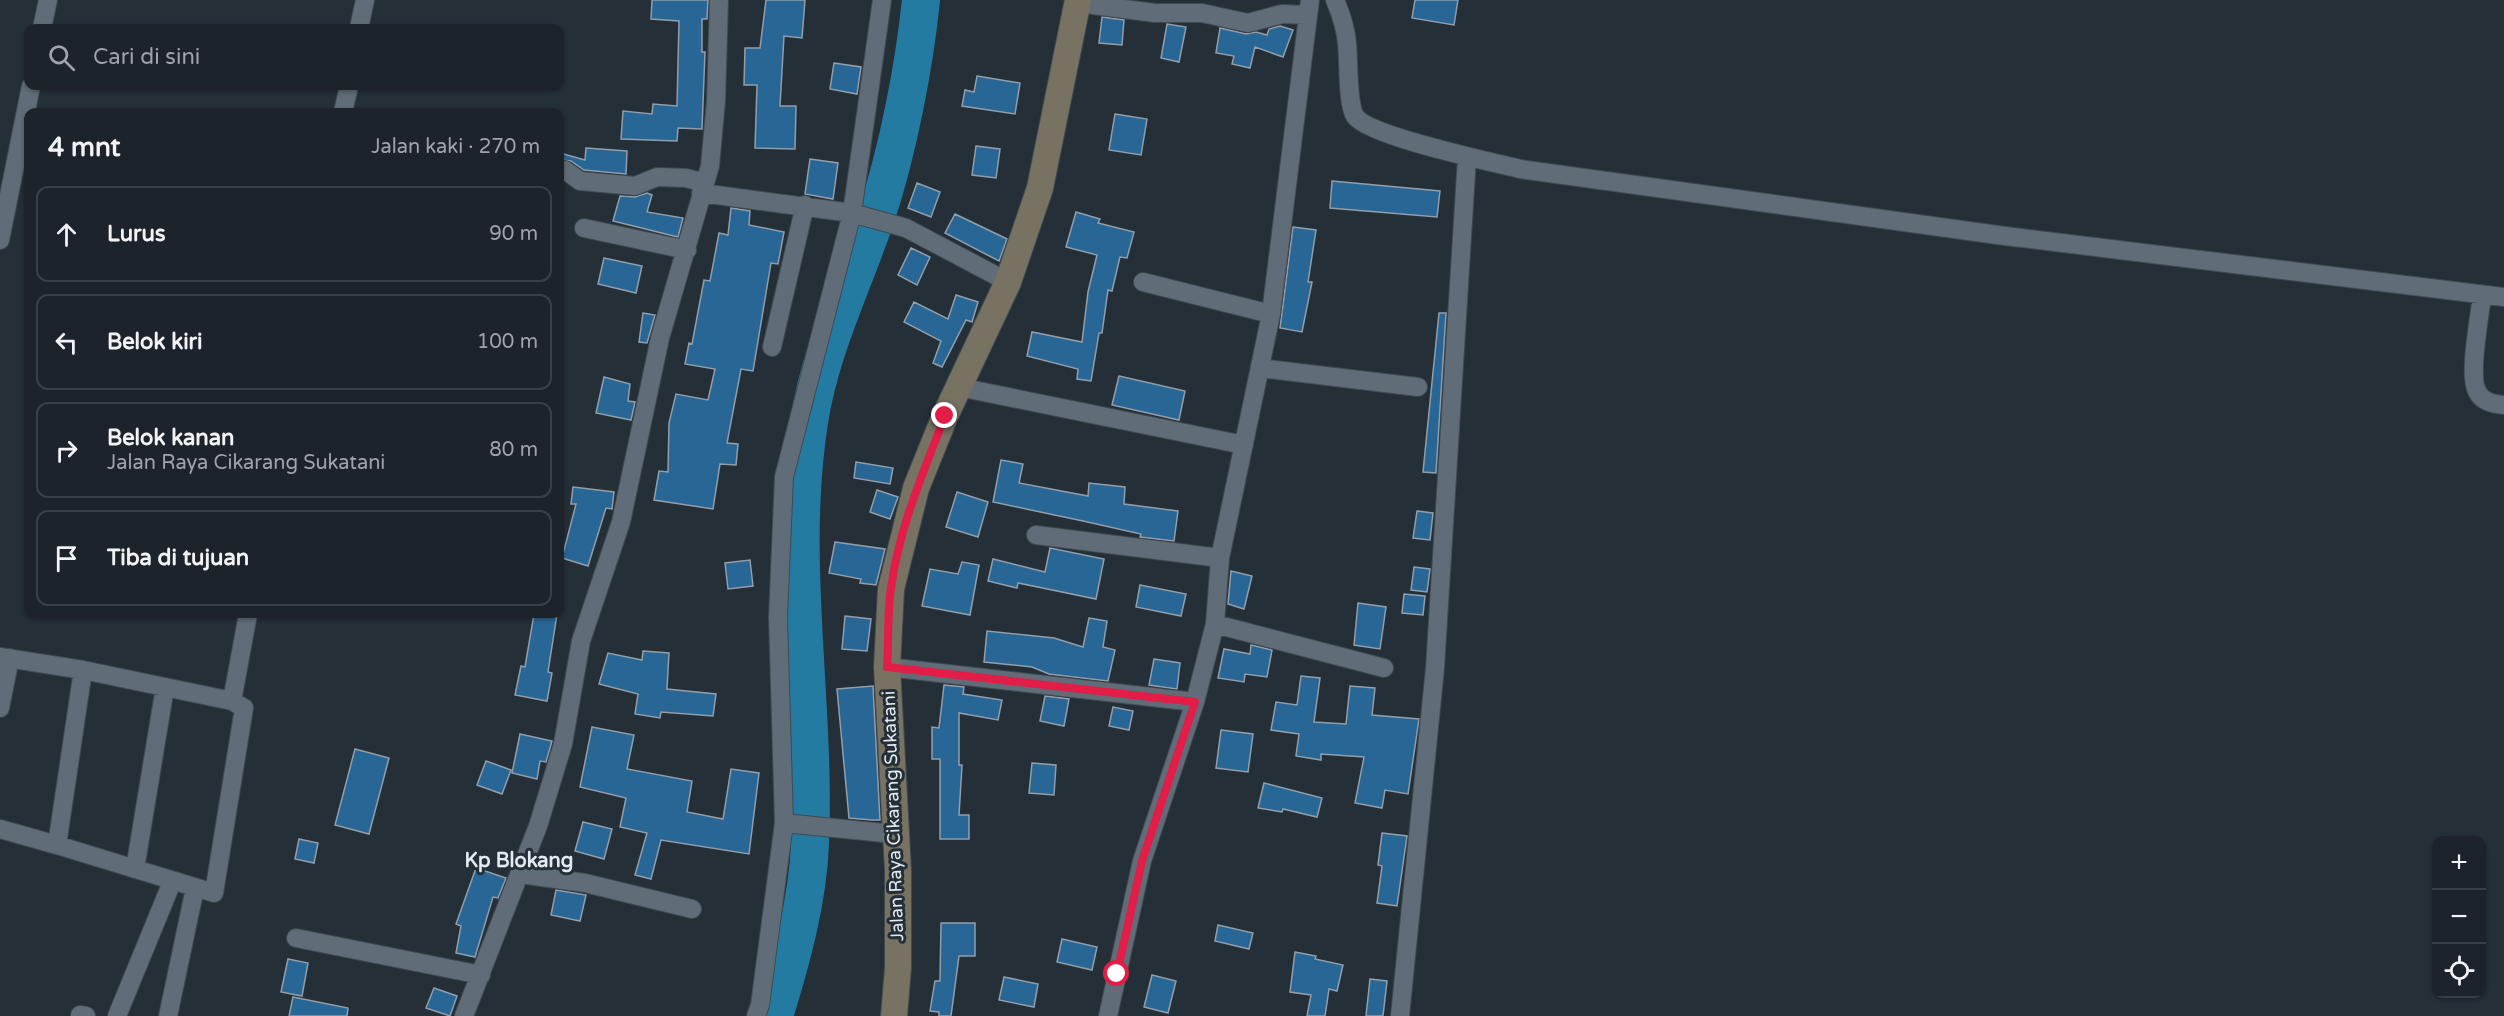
<!DOCTYPE html>
<html lang="id">
<meta charset="utf-8">
<style>
body{margin:0;font-family:"Varela Round",sans-serif;background:#292f36;color:#f1f3f6}
.controls{position:absolute;right:18px;bottom:18px;display:grid;overflow:hidden;border-radius:12px;box-shadow:0 2px 4px #0004}
.controls button{width:54px;height:54px;display:grid;place-items:center;padding:0;border:0;border-bottom:2px solid #3a4047;background:#1c232a;color:#f1f3f6;font:30px sans-serif}
.stop{position:absolute;width:18px;height:18px;margin:-14px;border:4px solid #e11d48;border-radius:50%;background:#fff}
.stop.end{background:#e11d48;border-color:#fff;box-shadow:0 2px 6px #0008}
.list{margin:0;padding:0;list-style:none}
h2{display:flex;justify-content:space-between;align-items:center;height:78px;margin:0;padding:0 24px;font-size:26px}
h2 small{font-size:20px;font-weight:400;color:#a0a4a8}
.list li{display:grid;grid-template-columns:39px 1fr auto;gap:18px;align-items:center;box-sizing:border-box;height:96px;margin:0 12px 12px;padding:0 12px;border:2px solid #3a4047;border-radius:12px}
.list b{display:block;font-size:22px;white-space:nowrap}
.list p{margin:0;font-size:20px;white-space:nowrap;color:#a0a4a8}
.list em{font-size:20px;font-style:normal;color:#a0a4a8}
.icon{flex:none;width:33px;height:33px;fill:none;stroke:currentColor;stroke-width:2;stroke-linecap:round;stroke-linejoin:round}
.map{position:relative;flex:none;width:2504px;height:1016px;overflow:hidden}
.search{position:absolute;background:#1c232a;box-shadow:0 2px 4px #0004;left:24px;top:24px;width:540px;height:66px;display:flex;align-items:center;gap:15px;box-sizing:border-box;padding:0 21px;border-radius:12px;color:#a0a4a8;font-size:22px}
.panel{position:absolute;background:#1c232a;box-shadow:0 2px 4px #0004;left:24px;top:108px;width:540px;height:510px;border-radius:12px}
.map>svg:first-child{display:block}
</style>
<div class="map">
<svg width="2504" height="1016" viewBox="0 0 2504 1016">
<rect width="100%" height="100%" fill="#252f38"/>
<g fill="none" stroke-linecap="round" stroke-linejoin="round">
<path stroke="#237ba2" stroke-width="38" d="M774 1016C791 961 808 901 810 843 816 703 787 562 809 422 820 349 854 283 877 214 898 149 914 68 921 0"/>
</g>
<path fill="#286696" stroke="#929eaa" stroke-width="1.5" d="M652 0H708L707 19H702V52H705L702 129 678 128 677 141 621 139 623 111 652 114 653 104 677 106 679 21 651 19Z
M766 0H805L802 38 784 36 780 106H796L795 149 755 148 757 85H744L745 48H760Z
M1415 0H1458L1454 25 1412 18Z
M1102 17 1124 20 1122 45 1099 43Z
M1167 24 1186 27 1179 62 1161 58Z
M1280 26 1293 30 1283 57 1255 47 1250 68 1232 64 1234 56 1216 53 1220 28 1246 34 1256 32 1267 35 1269 29Z
M834 63 861 67 857 94 830 89Z
M977 76 1020 83 1015 114 962 106 965 90 974 92Z
M1115 114 1147 119 1141 155 1109 150Z
M976 146 1000 149 996 178 972 175Z
M586 148 627 151 626 174 584 170 571 161 560 160V153L585 160Z
M810 159 838 163 833 199 805 194Z
M1332 181 1440 191 1437 217 1330 208Z
M917 183 940 192 931 217 908 208Z
M647 193 652 195 647 212 683 218 678 237 613 221 620 196 635 197Z
M731 208 750 211 749 225 784 232 778 264 771 263 753 371 741 369 727 443 738 444 736 465 720 464 713 509 654 500 659 471 668 472 669 423 676 394 708 400 715 369 685 364 689 343 692 344 704 280 710 281 719 233 728 235Z
M1076 212 1100 219 1098 223 1134 232 1127 258 1120 257 1112 291 1108 290 1102 333H1099L1091 381 1077 379 1078 369 1027 356 1032 332 1082 342 1088 292 1097 255 1066 247Z
M955 214 1007 239 999 261 945 233Z
M1293 227 1316 230 1308 282H1312L1302 332 1280 328Z
M911 248 930 257 917 285 898 275Z
M604 258 642 266 636 293 598 284Z
M956 295 978 302 972 322 966 320 942 367 933 363 941 341 904 322 914 302 948 319Z
M643 313 655 315 647 343 639 342Z
M1439 313H1446L1436 473 1423 472Z
M1119 376 1185 391 1179 420 1112 405Z
M604 377 630 384 628 401 635 402 631 420 596 413Z
M1001 460 1023 464 1019 483 1088 496 1089 483 1125 487 1124 504 1178 511 1174 541 1140 537 1141 534 1083 521 993 502Z
M856 462 893 468 890 484 854 478Z
M573 487 614 492 612 509 606 508 588 566 562 558 576 504H571Z
M877 490 898 497 890 519 870 512Z
M957 492 988 502 978 537 946 527Z
M1417 511 1433 513 1430 540 1413 538Z
M835 542 885 549 876 585 860 583 861 579 829 573Z
M1050 548 1104 559 1096 599 1018 583 1017 588 988 581 993 559 1045 572Z
M750 560 753 586 728 589 725 563Z
M962 562 979 565 970 615 922 606 930 569 958 574Z
M1414 567 1430 569 1427 592 1411 590Z
M1231 571 1252 576 1244 609 1228 604Z
M1140 585 1186 594 1181 616 1136 607Z
M1404 594 1425 596 1423 615 1402 613Z
M1358 603 1386 607 1380 649 1354 645Z
M534 614H557L548 672 552 673 547 701 515 695 521 666 525 667Z
M845 616 871 619 867 651 842 649Z
M1089 618 1107 621 1103 647 1115 650 1108 681 1049 674 1032 667 984 662 987 631 1054 638 1083 647Z
M1251 645 1272 650 1267 677 1245 674 1244 682 1218 678 1224 649 1250 654Z
M643 651 669 653 667 689 716 694 713 716 661 712 660 718 635 714 638 694 599 684 608 653 642 660Z
M1154 659 1180 663 1177 689 1149 685Z
M1301 676 1320 678 1314 722 1346 724 1350 686 1375 688 1372 715 1419 719 1408 794 1385 790 1382 808 1355 803 1364 757 1321 754V760L1296 756 1299 734 1271 730 1276 702 1297 705Z
M944 685 964 687 963 694 1002 700 998 720 959 713V765H962L959 815H969V839H940V759H932V727L939 728Z
M873 686 880 820H872L849 818 837 689Z
M1045 696 1069 699 1064 726 1040 721Z
M1113 707 1133 711 1129 730 1109 726Z
M592 727 634 735 627 769 692 781 687 812 723 819 731 769 759 773 749 854 661 840 651 879 635 875 647 833 620 827 626 798 580 787Z
M1221 730 1253 734 1248 772 1216 768Z
M520 734 552 741 546 762 540 761 537 779 512 773Z
M355 749 389 758 369 834 335 825Z
M486 761 511 770 502 794 477 785Z
M1032 763 1056 765 1054 795 1029 793Z
M1264 783 1322 798 1317 817 1283 809 1282 812 1258 808Z
M583 822 612 829 604 859 575 851Z
M1382 833 1407 836 1397 906 1377 903 1382 866 1378 865Z
M299 839 318 843 314 863 295 859Z
M476 868 506 878 498 898 493 897 475 957 456 953 461 926 456 924Z
M556 890 586 895 580 921 551 915Z
M941 923H975V956H959L951 1016H939V1012L930 1011 935 981H940Z
M1218 925 1253 933 1249 949 1215 941Z
M1062 939 1097 947 1092 970 1057 962Z
M1295 952 1316 956 1315 959 1343 965 1337 991 1329 989 1325 1016H1307L1311 995 1290 992Z
M288 959 308 963 302 996 281 992Z
M1152 975 1176 981 1168 1013 1144 1007Z
M1004 977 1038 984 1034 1007 999 1000Z
M1370 979 1387 981 1383 1016H1366Z
M434 988 457 996 450 1016 426 1008Z
M293 997 348 1008 347 1016H289Z"/>
<g fill="none" stroke-linecap="round" stroke-linejoin="round">
<g stroke="#404a51" stroke-width="20">
<path id="street" d="M1335 0C1341 14 1346 28 1347 44 1349 61 1347 103 1355 116 1368 136 1492 162 1520 169L2005 236 2504 297
M1078 3 1155 13H1202L1248 23 1282 14 1308 15
M42 28 48 0
M359 28 365 0
M343 112 349 86
M565 170 580 181 635 186 657 177 686 178 705 183
M701 193 852 213 906 228 1008 282
M584 228 687 250
M0 240 31 86
M1143 282 1271 314
M2482 295C2480 316 2468 375 2477 391 2482 402 2493 404 2504 405
M772 347 805 205
M1260 368 1418 387
M959 387 1244 445
M1036 535 1220 558
M1215 624 1384 668
M0 657 83 670
M887 667 1195 702
M83 670 232 701 244 708 214 893 57 845Z
M232 701 248 614
M0 708 10 658
M784 823 894 834
M0 829 57 845
M135 869 165 687
M520 874 585 883 692 909
M296 938 481 975
M80 1015 86 1016
M117 1016 172 882
M168 1016 195 888
M464 1016 538 826 563 744 581 641 621 522 660 338 710 166 716 101 719 0
M756 1016 760 1005 784 823 778 617 784 477 852 213 882 0
M1108 1016 1142 861 1195 702 1215 624 1220 558 1271 314 1310 0
M1400 1016 1435 668 1467 157"/>
</g>
<g stroke="#404a51" stroke-width="28">
<path id="secondary" d="M894 1016 898 968V870L887 667 891 589 916 488 945 416 1008 282 1040 188 1078 0"/>
</g>
<use href="#street" stroke="#606c77" stroke-width="18"/>
<use href="#secondary" stroke="#787263" stroke-width="26"/>
</g>
<g fill="none" stroke-linecap="round" stroke-linejoin="round">
<path stroke="#e11d48" stroke-width="8" d="M945 416C923 473 899 528 891 588 887 614 889 641 887 667L1195 702 1142 861 1117 974"/>
</g>
<g text-anchor="middle" dominant-baseline="central" stroke-width="6" stroke-linejoin="round" paint-order="stroke">
<g font-size="18" fill="#e3eaf0" stroke="#252f38">
<text transform="translate(893 816) rotate(-92)">Jalan Raya Cikarang Sukatani</text>
</g>
<g font-size="20" font-weight="bold" fill="#e3eaf0" stroke="#252f38">
<text x="519" y="861">Kp Blokang</text>
</g>
</g>
</svg>
<div class="controls">
<button>+</button>
<button>−</button>
<button><svg class="icon" aria-label="locate" viewBox="0 0 24 24"><circle cx="12" cy="12" r="6"/><path d="M12 2v4M12 18v4M2 12h4M18 12h4"/></svg></button>
</div>
<div class="stop" style="left:1117px;top:974px"></div>
<div class="stop end" style="left:945px;top:416px"></div>
<div class="search"><svg class="icon" aria-label="search" viewBox="0 0 24 24"><circle cx="10" cy="10" r="6"/><path d="M15 15l6 6"/></svg>Cari di sini</div>
<section class="panel">
<h2>4 mnt<small>Jalan kaki · 270 m</small></h2>
<ul class="list">
<li><svg class="icon" aria-label="ahead" viewBox="0 0 24 24"><path d="M12 20V5M6 11l6-6 6 6"/></svg><div><b>Lurus</b></div><em>90 m</em></li>
<li><svg class="icon" aria-label="left" viewBox="0 0 24 24"><path d="M17 20v-9H6M10 6l-5 5 5 5"/></svg><div><b>Belok kiri</b></div><em>100 m</em></li>
<li><svg class="icon" aria-label="right" viewBox="0 0 24 24"><path d="M7 20v-9h11M14 6l5 5-5 5"/></svg><div><b>Belok kanan</b><p>Jalan Raya Cikarang Sukatani</p></div><em>80 m</em></li>
<li><svg class="icon" aria-label="arrive" viewBox="0 0 24 24"><path d="M6 21V4h12l-3 4 3 4H6"/></svg><div><b>Tiba di tujuan</b></div></li>
</ul>
</section>
</div>
